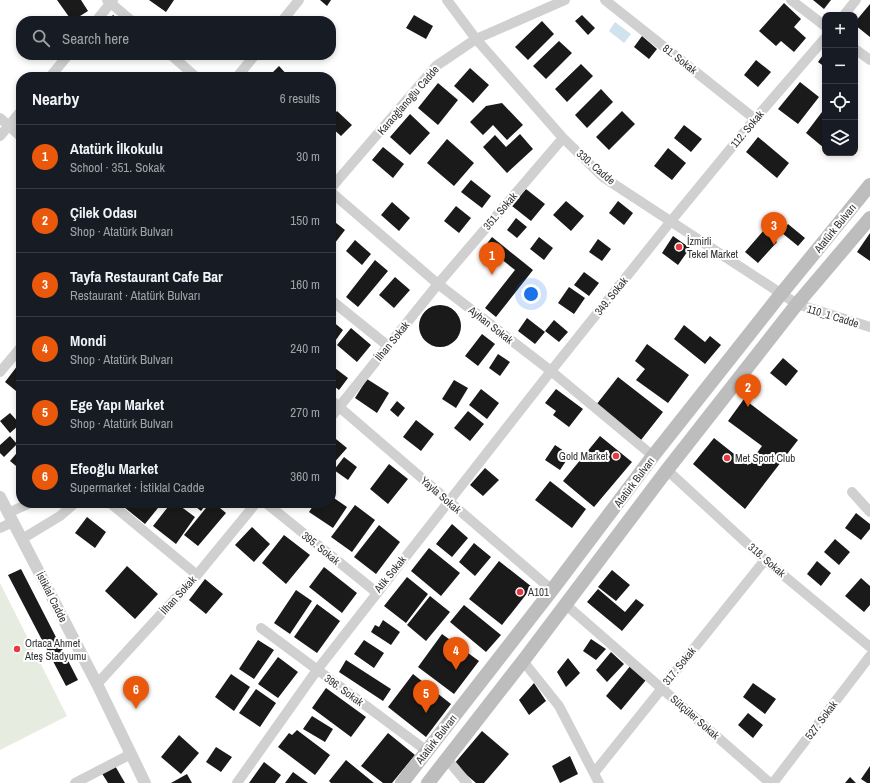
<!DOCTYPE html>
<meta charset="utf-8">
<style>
body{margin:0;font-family:"Archivo Narrow",sans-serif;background:#20242c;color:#f1f3f6}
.controls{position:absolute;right:12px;top:12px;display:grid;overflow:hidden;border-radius:8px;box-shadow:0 2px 6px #0003}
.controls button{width:36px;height:36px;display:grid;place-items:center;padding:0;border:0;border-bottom:1px solid #363941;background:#171b24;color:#f1f3f6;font:20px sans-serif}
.you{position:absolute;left:531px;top:294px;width:14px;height:14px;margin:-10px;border:3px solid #fff;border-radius:50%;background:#1a73e8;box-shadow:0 0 0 6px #1a73e833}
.badge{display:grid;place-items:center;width:26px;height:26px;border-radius:50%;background:#ea580c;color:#fff;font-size:13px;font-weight:700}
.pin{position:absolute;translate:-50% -33px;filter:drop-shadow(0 1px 2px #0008)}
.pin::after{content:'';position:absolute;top:21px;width:14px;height:12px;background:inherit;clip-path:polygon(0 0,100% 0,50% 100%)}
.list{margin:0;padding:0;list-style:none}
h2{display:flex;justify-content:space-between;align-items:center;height:52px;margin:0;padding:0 16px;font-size:17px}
h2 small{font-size:13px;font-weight:400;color:#9ea1a6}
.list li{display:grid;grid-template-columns:26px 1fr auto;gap:12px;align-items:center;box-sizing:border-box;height:64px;padding:0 16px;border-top:1px solid #363941}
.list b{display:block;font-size:15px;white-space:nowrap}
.list p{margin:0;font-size:13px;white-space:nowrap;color:#9ea1a6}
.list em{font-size:13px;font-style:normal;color:#9ea1a6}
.icon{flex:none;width:22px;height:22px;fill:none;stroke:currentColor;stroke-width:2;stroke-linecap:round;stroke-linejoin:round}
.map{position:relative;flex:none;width:870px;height:783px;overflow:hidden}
.search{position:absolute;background:#171b24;box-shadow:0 2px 6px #0003;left:16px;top:16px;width:320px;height:44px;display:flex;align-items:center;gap:10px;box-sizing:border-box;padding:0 14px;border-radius:16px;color:#9ea1a6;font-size:15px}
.panel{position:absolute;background:#171b24;box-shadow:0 2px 6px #0003;left:16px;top:72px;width:320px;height:436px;border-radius:16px}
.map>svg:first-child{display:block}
</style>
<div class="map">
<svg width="870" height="783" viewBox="0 0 870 783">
<rect width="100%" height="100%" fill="#fff"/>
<path fill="#e6ecdf" d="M0 583 67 716 0 750Z"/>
<path fill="#cfe2ee" d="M615 22 631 34 624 43 609 31Z"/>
<path fill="#1a1a1a" d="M57 0H81L88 11 72 21Z
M149 0H174L166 12Z
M320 0H331L327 6Z
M813 0H831L824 9Z
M784 3 801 19 794 27 806 38 794 52 781 41 776 46 759 31Z
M870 4V37L855 25V22Z
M113 15 120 21H108Z
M414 15 433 26 426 39 406 28Z
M582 15 595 28 588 35 575 21Z
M542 21 554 34 528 60 515 47Z
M642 36 657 49 649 59 634 47Z
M559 41 572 53 546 79 533 66Z
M825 52V67L818 62Z
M756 60 771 72 758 87 744 75Z
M581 64 593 76 567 102 555 89Z
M279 66 289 77H268Z
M470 68 489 85 473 103 454 86Z
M800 82 819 97 798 124 778 109Z
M438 83 458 100 438 125 418 108Z
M601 89 613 102 587 128 575 115Z
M502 103 523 125 507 140 493 125 483 135 470 122 486 106Z
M825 108V146L824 148 806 133Z
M337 111 352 125 341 136 331 127V118Z
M622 111 635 124 609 150 596 137Z
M410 114 430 133 410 155 390 137Z
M684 125 702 139 691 152 674 138Z
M520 134 533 149 507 173 483 147 495 135 506 147Z
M758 137 789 163 777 178 746 152Z
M447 139 474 163 454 186 427 163Z
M383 147 404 164 393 178 372 160Z
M668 148 686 163 672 180 654 166Z
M471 180 491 196 482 208 461 192Z
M526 189 545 204 531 221 512 206Z
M566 201 584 216 571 231 553 215Z
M618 201 633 213 624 225 609 213Z
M392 202 410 218 399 231 381 215Z
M456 206 471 218 459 233 444 221Z
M516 218 527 227 517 238 507 230Z
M331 219 345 230 331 248Z
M788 224 805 238 798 246 782 233Z
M764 230 777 242 758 263 745 252Z
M870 233V261L857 252Z
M673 236 690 248 678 265 662 253Z
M492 237 533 270 496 317 485 308 515 270 485 246Z
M539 237 553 248 544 260 530 249Z
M598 239 611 249 602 261 589 252Z
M355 240 371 254 362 265 346 251Z
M375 260 388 271 358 307 346 297Z
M584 272 599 283 589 296 574 285Z
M395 277 410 290 394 308 379 295Z
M569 287 585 298 574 314 558 303Z
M419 326a21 21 0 1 1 42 0a21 21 0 1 1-42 0Z
M527 318 545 332 535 344 518 331Z
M331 320 343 330 333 344 331 342Z
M554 320 568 332 559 342 545 331Z
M684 325 705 342 710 336 721 345 705 364 674 339Z
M351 328 371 345 357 362 337 345Z
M482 334 495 344 478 366 465 356Z
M647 344 689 375 668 403 636 380 645 369 635 361Z
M498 354 510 362 500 376 489 368Z
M783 358 798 371 786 386 770 373Z
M18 365 21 368V395L5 382Z
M331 365 348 378 339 390 331 384Z
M618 377 663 412 641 440 596 405Z
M367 379 389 393 377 413 355 398Z
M454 380 468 388 456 408 442 399Z
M481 389 499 403 487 419 469 405Z
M556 389 583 409 569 427 553 415 556 411 545 403Z
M744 399 798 440 745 509 693 464 714 438 748 465 762 446 728 421Z
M397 401 405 408 398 417 390 410Z
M468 411 484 424 470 441 454 428Z
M10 413 20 424 10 433 0 421Z
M416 420 434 434 421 451 403 437Z
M331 435 347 448 332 465 331 464Z
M10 436 17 444 4 457 0 453V445Z
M600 436 632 462 594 507 563 481Z
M555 445 570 455 560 470 545 460Z
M21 448V470L10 461Z
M344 457 357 467 348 480 334 470Z
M389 464 408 479 388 504 370 489Z
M485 468 499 480 483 496 470 485Z
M550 481 586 509 572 528 535 500Z
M331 496 347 507 333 528 309 512 315 503H331Z
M119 503H162L145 524Z
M171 503H176L195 517 176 544 153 526Z
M191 503H207L201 511Z
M210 503H214L226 513 198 546 184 535Z
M296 503H307L303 508Z
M355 505 375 520 352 552 331 537Z
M856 513 870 524V529L861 540 845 528Z
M87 517 106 532 95 548 75 533Z
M452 524 468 538 452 557 436 544Z
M379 525 400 542 376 574 354 557Z
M252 527 270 544 254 562 235 545Z
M284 535 310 555 286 584 262 563Z
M835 539 850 552 839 565 824 552Z
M474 543 491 557 475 576 459 562Z
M429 548 460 573 441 596 411 571Z
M499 561 532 587 502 625 469 599Z
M817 561 831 573 821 586 807 574Z
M127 566 158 594 135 619 105 591Z
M324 567 357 593 342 613 309 587Z
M21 569 78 680 66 686 8 575Z
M612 570 630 585 616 601 598 587Z
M407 577 428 594 406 623 384 606Z
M861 578 870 586V605L864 612 845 596Z
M205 579 223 594 206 614 189 600Z
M598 589 625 612 636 599 644 605 622 631 587 602Z
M296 590 312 601 290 634 274 623Z
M430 596 450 612 426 641 407 625Z
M317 604 340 621 317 653 294 637Z
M464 605 501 635 486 652 450 622Z
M383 620 400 632 391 645 371 632 375 625 379 627Z
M442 634 479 661 454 694 418 667Z
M591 639 606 649 596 660 583 651Z
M258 640 274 650 254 679 239 669Z
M364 640 384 653 374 668 354 654Z
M611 652 624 664 607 682 596 670Z
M278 657 298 672 278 698 258 684Z
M568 658 580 673 566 687 557 672Z
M346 660 391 689 383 701 339 672Z
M631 665 646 680 621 710 606 696Z
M231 674 250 687 234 711 215 697Z
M413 674 451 704 426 737 388 707Z
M534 683 546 701 529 715 519 700Z
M753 683 776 699 765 714 743 697Z
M326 688 366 717 351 737 312 708Z
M256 689 276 703 260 727 239 713Z
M748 713 763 725 753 738 738 725Z
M312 716 333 729 325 742 303 729Z
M297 730 330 755 315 775 278 747 289 733 292 735Z
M482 731 509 754 484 783H476L454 764Z
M388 733 415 755 392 783H383L361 766Z
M179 735 199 753 181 774 161 757Z
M216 747 232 757 221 772 206 762Z
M570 756 578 774 560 783 552 766Z
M346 760 374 783H331L329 781Z
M264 762 281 775 275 783H249Z
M114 764 125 783H108L101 772Z
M870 766V783H867L861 779Z
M293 772 308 783H285Z
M187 774 192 783H171Z
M850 777 856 783H845Z"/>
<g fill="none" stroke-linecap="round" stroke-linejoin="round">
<path stroke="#d0d0d0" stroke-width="10" d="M107 0 132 21
M447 0 476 39 563 138 603 177 797 304 870 327
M605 0 755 119
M791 0 825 26
M844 15 856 0
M96 21 113 0
M282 21 299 0
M855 49 870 60
M171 55 196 77
M50 77 68 55
M237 77 255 55
M0 118 21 137
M0 136 21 111
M331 188 436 66 476 39 565 0
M331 192 438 284 551 371 653 456
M331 300 388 346
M0 372 21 347
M331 400 552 590
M331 417 438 284 563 138
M667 470 765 560 870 647
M852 492 870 512
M110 503 197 575
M266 503 376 592
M8 513 30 503
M0 528 13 522
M22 539 60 516 75 503
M565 604 770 783
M261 628 427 751
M523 661 559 706 599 783
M97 684 197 575 256 503
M447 759 467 783
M594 773 765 560
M75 783 131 754
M237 783 317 670 551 371 671 221 755 119 825 38
M773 783 870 656"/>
<path stroke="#d0d0d0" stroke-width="12" d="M0 497 97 684 145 783"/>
<path stroke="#bdbdbd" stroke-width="14" d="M402 783 552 590 653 456 781 294 870 185
M428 783 523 661 667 470 797 304 870 218"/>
</g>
<g fill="#e63946" stroke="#fff" stroke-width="1.5">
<circle cx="679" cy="247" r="4"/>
<circle cx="616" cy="456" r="4"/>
<circle cx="727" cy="458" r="4"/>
<circle cx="520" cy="592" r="4"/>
<circle cx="17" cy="649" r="4"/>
</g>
<g text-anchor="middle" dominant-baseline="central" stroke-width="4" stroke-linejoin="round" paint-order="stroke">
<g font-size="11" fill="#333" stroke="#fff">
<text transform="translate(680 59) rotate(38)">81. Sokak</text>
<text transform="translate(408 100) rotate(-49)">Karaoğlanoğlu Cadde</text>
<text transform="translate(747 129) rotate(-50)">112. Sokak</text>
<text transform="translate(596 167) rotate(41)">330. Cadde</text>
<text transform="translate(500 211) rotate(-49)">351. Sokak</text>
<text transform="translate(835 228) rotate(-51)">Atatürk Bulvarı</text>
<text transform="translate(611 296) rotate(-51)">349. Sokak</text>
<text transform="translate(833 316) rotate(17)">110_1 Cadde</text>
<text transform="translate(491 325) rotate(38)">Ayhan Sokak</text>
<text transform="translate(392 341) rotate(-51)">İlhan Sokak</text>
<text transform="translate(634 482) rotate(-53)">Atatürk Bulvarı</text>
<text transform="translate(441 495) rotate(41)">Yayla Sokak</text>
<text transform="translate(321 548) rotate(39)">395. Sokak</text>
<text transform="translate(767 560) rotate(41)">318. Sokak</text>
<text transform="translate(390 574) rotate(-51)">Atik Sokak</text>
<text transform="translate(178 595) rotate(-48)">İlhan Sokak</text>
<text transform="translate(52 597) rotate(63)">İstiklal Cadde</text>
<text transform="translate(679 666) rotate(-51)">317. Sokak</text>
<text transform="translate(344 690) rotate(36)">396. Sokak</text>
<text transform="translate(695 717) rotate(41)">Sütçüler Sokak</text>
<text transform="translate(821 720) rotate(-53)">527. Sokak</text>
<text transform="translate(436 739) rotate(-52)">Atatürk Bulvarı</text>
</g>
<g font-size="11" fill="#333" stroke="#fff" text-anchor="start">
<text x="687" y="241">İzmirli<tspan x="687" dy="13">Tekel Market</tspan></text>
<text x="608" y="456" text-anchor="end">Gold Market</text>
<text x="735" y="458">Met Sport Club</text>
<text x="528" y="592">A101</text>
<text x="25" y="643">Ortaca Ahmet<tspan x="25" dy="13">Ateş Stadyumu</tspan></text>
</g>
</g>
</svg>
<div class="controls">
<button>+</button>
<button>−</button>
<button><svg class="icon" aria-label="locate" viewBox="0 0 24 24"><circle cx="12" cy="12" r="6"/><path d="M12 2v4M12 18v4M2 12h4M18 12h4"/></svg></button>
<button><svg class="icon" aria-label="layers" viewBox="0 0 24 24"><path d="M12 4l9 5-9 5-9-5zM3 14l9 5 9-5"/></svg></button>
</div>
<div class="you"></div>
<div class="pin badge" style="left:492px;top:275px">1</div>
<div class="pin badge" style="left:748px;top:407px">2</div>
<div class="pin badge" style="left:774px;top:245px">3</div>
<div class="pin badge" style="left:456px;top:670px">4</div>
<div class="pin badge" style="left:426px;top:713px">5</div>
<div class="pin badge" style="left:136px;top:709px">6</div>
<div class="search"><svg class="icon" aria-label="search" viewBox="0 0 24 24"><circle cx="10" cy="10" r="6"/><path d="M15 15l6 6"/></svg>Search here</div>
<section class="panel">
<h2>Nearby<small>6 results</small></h2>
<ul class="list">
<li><span class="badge">1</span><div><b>Atatürk İlkokulu</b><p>School · 351. Sokak</p></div><em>30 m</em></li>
<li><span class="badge">2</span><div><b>Çilek Odası</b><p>Shop · Atatürk Bulvarı</p></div><em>150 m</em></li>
<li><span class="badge">3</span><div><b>Tayfa Restaurant Cafe Bar</b><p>Restaurant · Atatürk Bulvarı</p></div><em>160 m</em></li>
<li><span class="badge">4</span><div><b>Mondi</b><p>Shop · Atatürk Bulvarı</p></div><em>240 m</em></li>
<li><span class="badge">5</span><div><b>Ege Yapı Market</b><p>Shop · Atatürk Bulvarı</p></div><em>270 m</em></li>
<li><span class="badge">6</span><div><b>Efeoğlu Market</b><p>Supermarket · İstiklal Cadde</p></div><em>360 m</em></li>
</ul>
</section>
</div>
